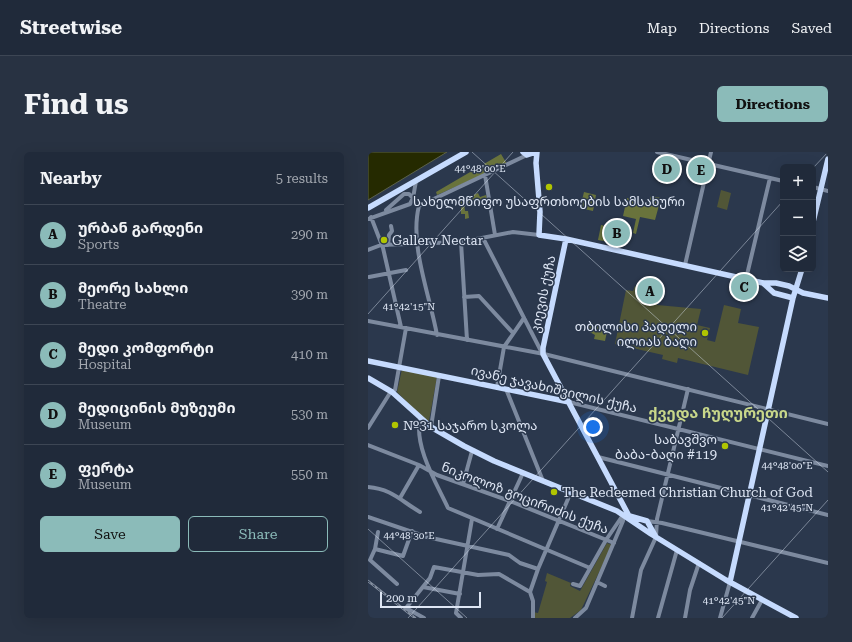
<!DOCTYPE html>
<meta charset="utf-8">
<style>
body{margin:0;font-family:"Roboto Serif","Noto Sans Georgian",serif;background:#283242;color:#f1f3f6}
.controls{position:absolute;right:12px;top:12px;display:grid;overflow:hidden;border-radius:6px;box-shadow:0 4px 16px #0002}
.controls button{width:36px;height:36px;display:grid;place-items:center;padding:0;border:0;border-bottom:1px solid #3d4654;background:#202a3a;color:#f1f3f6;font:20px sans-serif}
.scale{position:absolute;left:12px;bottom:10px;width:101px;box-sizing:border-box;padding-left:4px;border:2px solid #dee6f4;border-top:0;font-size:11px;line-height:14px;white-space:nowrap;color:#dee6f4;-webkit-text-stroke:3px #2b384d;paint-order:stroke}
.you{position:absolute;left:225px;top:275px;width:14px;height:14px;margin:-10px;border:3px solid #fff;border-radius:50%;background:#1a73e8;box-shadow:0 0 0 6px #1a73e833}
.badge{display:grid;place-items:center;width:26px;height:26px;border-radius:50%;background:#8bbbb9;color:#111;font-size:13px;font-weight:700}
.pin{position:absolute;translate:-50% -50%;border:2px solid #fff;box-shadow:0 1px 4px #0006}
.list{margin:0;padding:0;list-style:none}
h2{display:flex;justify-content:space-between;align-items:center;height:52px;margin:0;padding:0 16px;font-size:17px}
h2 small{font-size:13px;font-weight:400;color:#a2a7af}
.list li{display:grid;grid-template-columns:26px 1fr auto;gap:12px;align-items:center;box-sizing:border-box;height:60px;padding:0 16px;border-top:1px solid #3d4654}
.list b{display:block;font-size:15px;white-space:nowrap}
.list p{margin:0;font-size:13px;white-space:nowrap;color:#a2a7af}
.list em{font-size:13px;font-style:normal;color:#a2a7af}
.actions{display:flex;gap:8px;padding:12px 16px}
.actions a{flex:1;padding:9px 0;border:1px solid #8bbbb9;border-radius:6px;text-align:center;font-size:14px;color:#8bbbb9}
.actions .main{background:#8bbbb9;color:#111}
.icon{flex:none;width:22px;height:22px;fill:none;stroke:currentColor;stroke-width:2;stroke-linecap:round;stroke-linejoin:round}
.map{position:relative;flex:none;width:460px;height:466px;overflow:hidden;border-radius:6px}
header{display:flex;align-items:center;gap:24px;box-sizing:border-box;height:56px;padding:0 20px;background:#202a3a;border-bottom:1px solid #3d4654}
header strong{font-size:19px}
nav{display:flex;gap:22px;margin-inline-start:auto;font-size:14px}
.intro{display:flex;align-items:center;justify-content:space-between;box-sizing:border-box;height:96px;padding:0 24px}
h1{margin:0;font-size:28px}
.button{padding:10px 18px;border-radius:6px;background:#8bbbb9;color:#111;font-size:14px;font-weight:700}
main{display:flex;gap:24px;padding:0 24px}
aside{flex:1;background:#202a3a;border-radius:6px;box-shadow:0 4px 16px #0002}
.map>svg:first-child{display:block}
</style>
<header>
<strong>Streetwise</strong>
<nav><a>Map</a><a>Directions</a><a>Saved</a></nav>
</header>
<div class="intro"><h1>Find us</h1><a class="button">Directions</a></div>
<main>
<aside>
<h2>Nearby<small>5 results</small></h2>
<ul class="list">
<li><span class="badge">A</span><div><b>ურბან გარდენი</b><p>Sports</p></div><em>290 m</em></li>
<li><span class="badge">B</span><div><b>მეორე სახლი</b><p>Theatre</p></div><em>390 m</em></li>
<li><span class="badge">C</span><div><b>მედი კომფორტი</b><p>Hospital</p></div><em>410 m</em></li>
<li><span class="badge">D</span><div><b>მედიცინის მუზეუმი</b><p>Museum</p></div><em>530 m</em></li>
<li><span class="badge">E</span><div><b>ფერტა</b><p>Museum</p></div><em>550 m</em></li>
</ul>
<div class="actions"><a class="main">Save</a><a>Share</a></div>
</aside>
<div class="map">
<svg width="460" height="466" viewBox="0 0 460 466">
<rect width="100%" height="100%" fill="#2b384d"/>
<path fill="#515637" d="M353 38 363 41 359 58 349 55Z
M267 134 292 139 289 153 333 157 329 173 342 176 339 188 347 190 356 153 373 157 370 171 391 175 380 223 310 206 309 211 294 207 295 203 247 192 258 138 265 139Z
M34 217 69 225 61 269 55 266 29 240Z
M239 391 244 393 213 458 202 466H165V460L170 461 179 430 177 429 179 421 203 431 202 434 212 439Z"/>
<path fill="#69733c" d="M133 2 139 12 69 43 68 40Z
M216 40 228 43 225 59 212 56Z
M110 41 112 45 118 43 119 47 96 52 97 59H100L101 66 97 67V62H93V51L90 50Z
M283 44 293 46 287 68 272 65 268 82 265 81 268 67 255 64 259 46 263 47 264 45 270 46 269 52 280 55Z
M233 73 245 76 241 90 230 88Z
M222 171 240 175 237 189 226 187 227 183 220 179Z"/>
<path fill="#252a00" stroke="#5c6249" d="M0 0H79L0 48Z"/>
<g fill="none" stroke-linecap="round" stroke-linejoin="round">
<path stroke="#7d8a9f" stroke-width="4" d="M289 0 415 29
M117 23 127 83
M445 35 460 39
M45 46 48 29
M51 54C41 92 62 144 69 183
M51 54 159 3
M18 58 36 42H41L44 45
M3 65 15 96 33 175
M0 67 42 52 44 48
M115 86 174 201
M93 90 99 188
M20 93 21 83 24 79 23 74
M0 98 13 93 93 90 145 80 171 83
M317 113 343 0
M1 125 38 118
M378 127 402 26
M96 145 111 144 145 181
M0 169 176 202 460 272
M129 235 136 195 156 166
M138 237 175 329
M201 250 460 314
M52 267C46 295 69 332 80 356L222 416
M63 275 71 224
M0 276 22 241 27 238 38 176
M0 293 51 313 69 323 142 349 246 391
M230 305 460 363
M95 332 104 299
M0 335C24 337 33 349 52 360
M32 346 51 313
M0 365 59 385 141 403 152 411 170 417
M279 369 294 371 460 411
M129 377 155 321
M10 380 7 397 35 404 44 379
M7 397 2 408 29 432
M229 430 237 434
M205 432 212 434 238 388 255 363
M55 435 92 442
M162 440 170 417 203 340
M162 440 165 449V466
M56 466 38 456 62 426 66 415 110 423 131 422 162 440
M93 466 88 461 104 367
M207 466 218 456 255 369V363
M264 466 273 418 288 385 289 367 320 237
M290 466 309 398
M317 466 322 438 331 411
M352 466 362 430
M384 466 394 448"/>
<path stroke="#c6dbfe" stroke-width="5.5" d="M155 0 159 3 168 0
M169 0 168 11 172 60 171 83 198 87 395 131H408L421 134 435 141 460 146
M0 56 98 0
M445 70 460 7
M198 87 175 196V202L261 364
M395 131 406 141 425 146
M0 209 201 250
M0 226 24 240 63 275 96 294 126 309 249 359 283 382 358 428 428 466
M258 363 279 369 288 385
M362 430 425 146 434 117"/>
<g stroke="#8590a1" stroke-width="2.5">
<path id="rail" d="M0 429 47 466"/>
</g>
<use href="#rail" stroke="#2b384d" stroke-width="1" stroke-dasharray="3" stroke-linecap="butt"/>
</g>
<path fill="none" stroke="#dee6f4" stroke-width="1" stroke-opacity="0.45" d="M104 0 460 320M445 16 460 0M0 162 145 0M0 377 99 466M40 466 415 49M354 466 460 348"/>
<g fill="#b0c501" stroke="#2b384d" stroke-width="1.5">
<circle cx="181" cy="35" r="4"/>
<circle cx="16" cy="88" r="4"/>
<circle cx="337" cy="181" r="4"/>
<circle cx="27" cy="273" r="4"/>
<circle cx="357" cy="294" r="4"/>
<circle cx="186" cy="340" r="4"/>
</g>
<g text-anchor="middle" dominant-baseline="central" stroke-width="3" stroke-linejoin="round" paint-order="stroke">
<g font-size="13" fill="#dee6f4" stroke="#2b384d" text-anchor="start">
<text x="181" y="49" text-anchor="middle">სახელმწიფო უსაფრთხოების სამსახური</text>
<text x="24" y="88">Gallery Nectar</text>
<text x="329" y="174" text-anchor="end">თბილისი პადელი<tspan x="329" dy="15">ილიას ბაღი</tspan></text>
<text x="35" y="273">№31 საჯარო სკოლა</text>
<text x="349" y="287" text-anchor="end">საბავშვო<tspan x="349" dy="15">ბაბა-ბაღი #119</tspan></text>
<text x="194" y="340">The Redeemed Christian Church of God</text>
</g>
<g font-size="13" fill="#dee6f4" stroke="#2b384d">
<text transform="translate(175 142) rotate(-78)">კიევის ქუჩა</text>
<text transform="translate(186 237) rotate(13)">ივანე ჯავახიშვილის ქუჩა</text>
<text transform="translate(157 346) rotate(21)">ნიკოლოზ გოცირიძის ქუჩა</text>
</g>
<g font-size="15" font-weight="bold" fill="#c8d78a" stroke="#2b384d">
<text x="350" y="261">ქვედა ჩუღურეთი</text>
</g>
</g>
<g font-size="10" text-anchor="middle" fill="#dee6f4" stroke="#2b384d" stroke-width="3" stroke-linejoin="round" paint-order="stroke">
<text x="112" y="20">44°48'00"E</text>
<text x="41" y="158">41°42'15"N</text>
<text x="419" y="317">44°48'00"E</text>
<text x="419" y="359">41°42'45"N</text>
<text x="41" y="387">44°48'30"E</text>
<text x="361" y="452">41°42'45"N</text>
</g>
</svg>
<div class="controls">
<button>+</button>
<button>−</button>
<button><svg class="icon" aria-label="layers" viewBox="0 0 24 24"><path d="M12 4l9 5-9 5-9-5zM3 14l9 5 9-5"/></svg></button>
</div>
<div class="scale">200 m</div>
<div class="you"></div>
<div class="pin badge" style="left:282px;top:139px">A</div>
<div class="pin badge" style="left:249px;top:81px">B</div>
<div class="pin badge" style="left:376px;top:135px">C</div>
<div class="pin badge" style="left:299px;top:17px">D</div>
<div class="pin badge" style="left:333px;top:18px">E</div>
</div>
</main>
